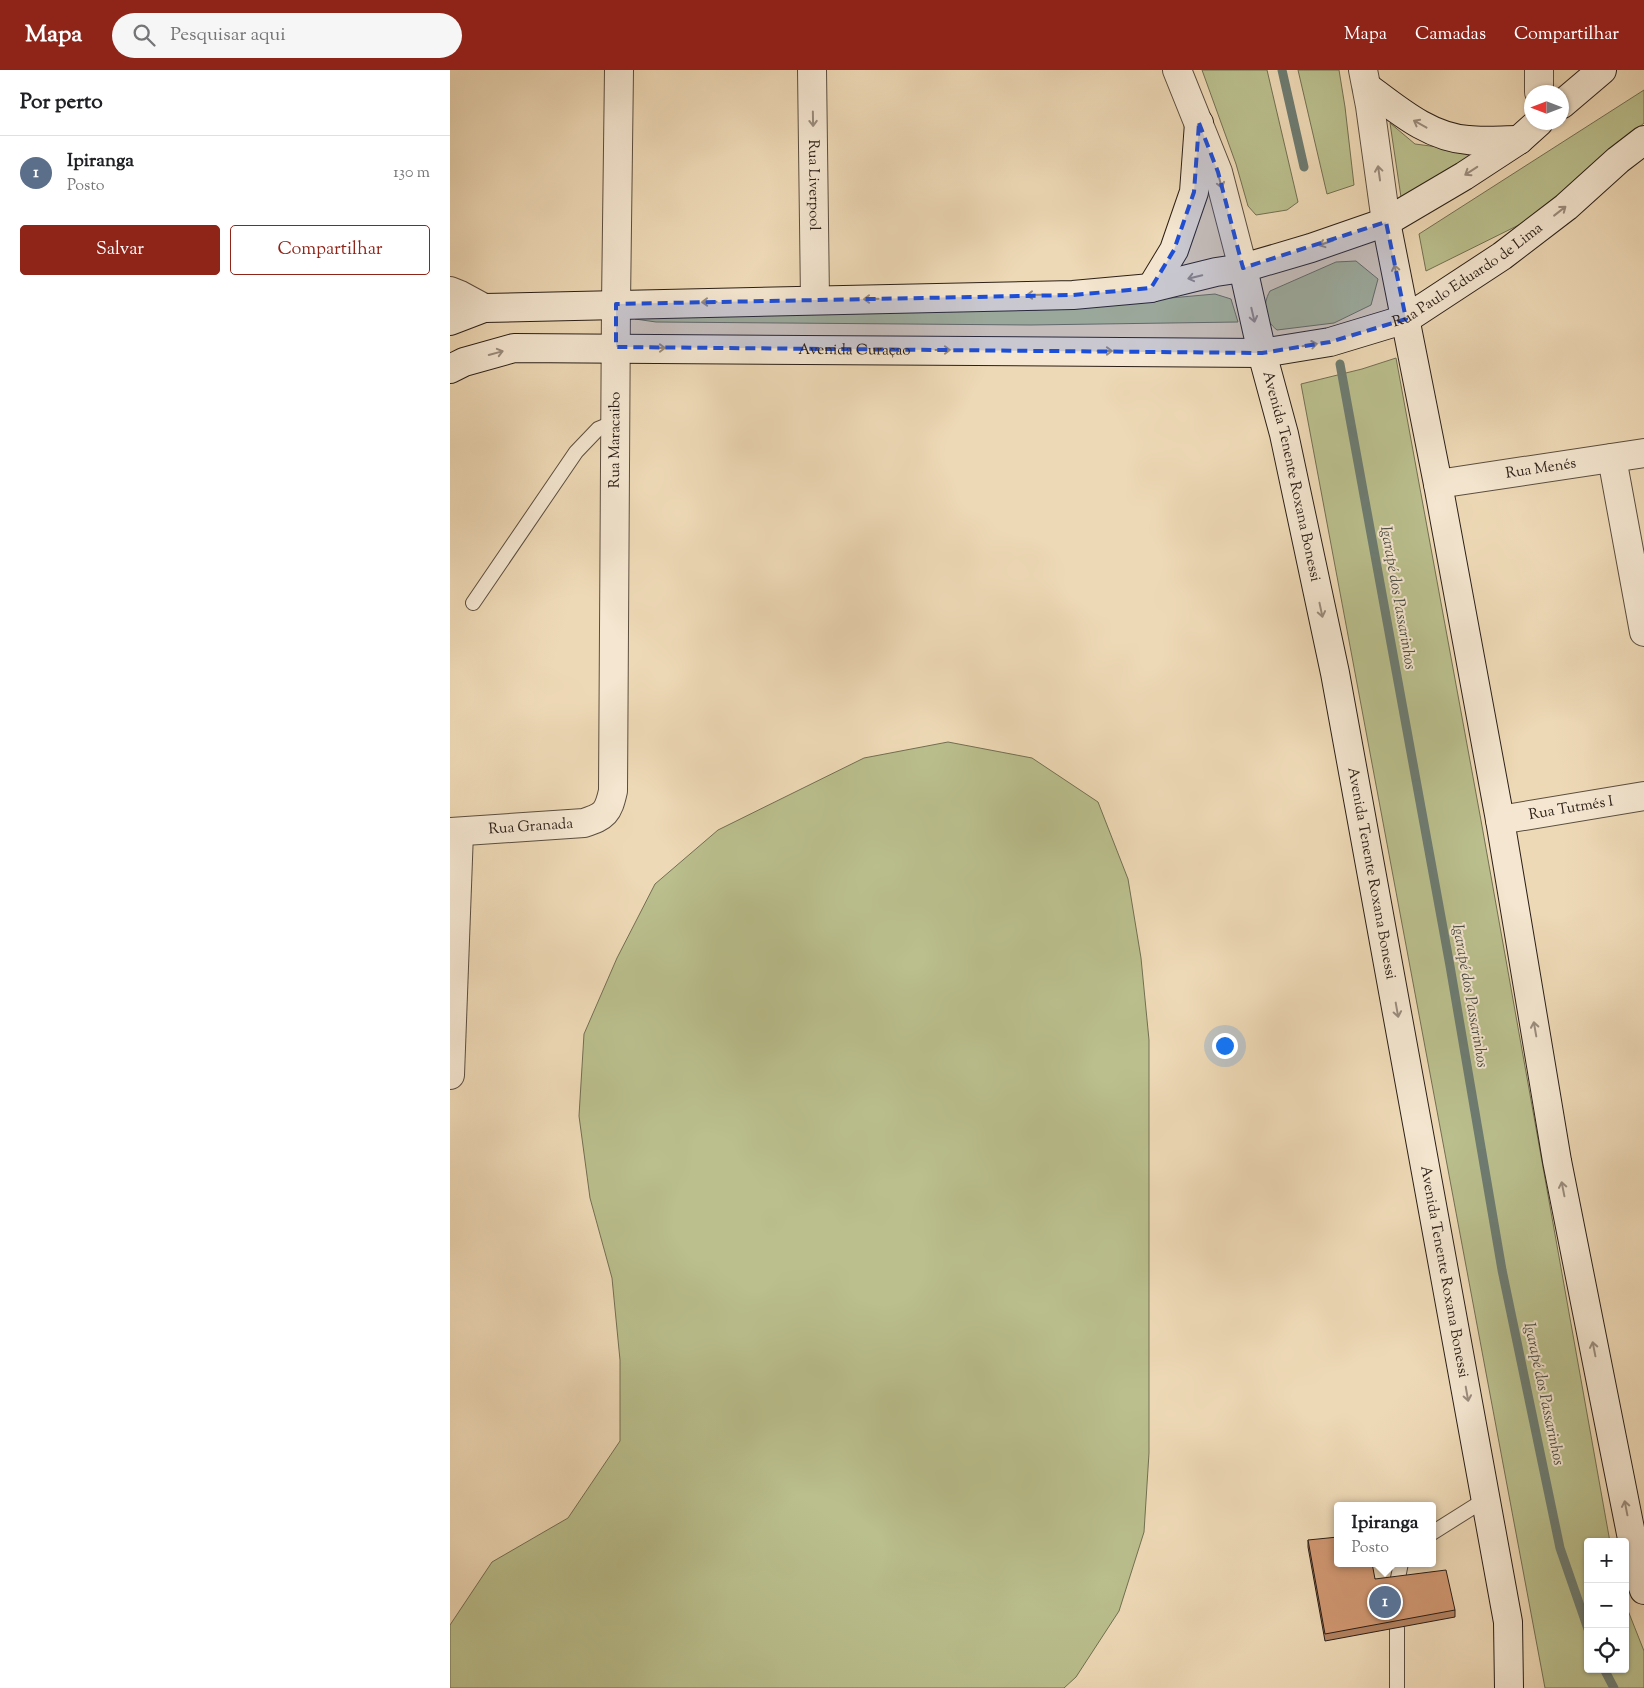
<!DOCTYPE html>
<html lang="pt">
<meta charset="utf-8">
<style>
body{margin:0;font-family:"Sorts Mill Goudy",serif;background:#f6f6f6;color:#202124}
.controls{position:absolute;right:15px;bottom:15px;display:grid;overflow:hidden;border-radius:5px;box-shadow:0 1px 4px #0004}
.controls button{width:45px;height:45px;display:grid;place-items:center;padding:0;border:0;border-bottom:1px solid #e0e0e0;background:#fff;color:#202124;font:25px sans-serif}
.compass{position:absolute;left:1074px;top:15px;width:45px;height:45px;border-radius:50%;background:#fff;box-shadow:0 1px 4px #0004;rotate:270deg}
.you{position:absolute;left:774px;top:975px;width:18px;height:18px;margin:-12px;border:4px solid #fff;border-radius:50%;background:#1a73e8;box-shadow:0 0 0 8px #1a73e833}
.badge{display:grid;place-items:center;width:32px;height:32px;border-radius:50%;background:#8f2418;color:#fff;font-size:16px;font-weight:700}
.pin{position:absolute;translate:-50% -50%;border:2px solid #fff;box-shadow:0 1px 5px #0006}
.popup{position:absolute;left:884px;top:1432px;width:102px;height:65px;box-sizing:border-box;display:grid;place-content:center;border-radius:5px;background:#fff;filter:drop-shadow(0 1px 4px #0005);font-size:16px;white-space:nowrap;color:#757577}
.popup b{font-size:19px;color:#202124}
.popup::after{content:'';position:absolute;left:50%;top:100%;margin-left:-10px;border:10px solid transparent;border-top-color:#fff}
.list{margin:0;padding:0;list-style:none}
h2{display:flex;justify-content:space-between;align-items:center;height:65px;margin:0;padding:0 20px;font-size:21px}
h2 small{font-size:16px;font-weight:400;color:#757577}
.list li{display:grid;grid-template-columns:32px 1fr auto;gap:15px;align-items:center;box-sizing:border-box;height:75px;padding:0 20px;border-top:1px solid #e0e0e0}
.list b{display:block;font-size:19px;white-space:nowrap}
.list p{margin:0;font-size:16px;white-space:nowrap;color:#757577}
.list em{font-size:16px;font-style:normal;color:#757577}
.actions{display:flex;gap:10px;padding:15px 20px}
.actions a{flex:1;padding:11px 0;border:1px solid #8f2418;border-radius:5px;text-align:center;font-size:18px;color:#8f2418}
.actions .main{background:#8f2418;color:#fff}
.icon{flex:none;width:28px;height:28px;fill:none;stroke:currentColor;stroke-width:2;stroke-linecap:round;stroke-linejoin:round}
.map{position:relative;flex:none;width:1194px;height:1618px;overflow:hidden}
header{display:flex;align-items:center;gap:30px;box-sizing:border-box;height:70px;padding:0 25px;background:#8f2418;color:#fff}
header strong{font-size:24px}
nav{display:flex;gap:28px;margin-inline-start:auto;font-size:18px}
.search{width:350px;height:45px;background:#f6f6f6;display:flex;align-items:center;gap:12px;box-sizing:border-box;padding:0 18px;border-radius:28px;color:#757577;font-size:19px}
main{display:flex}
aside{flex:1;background:#fff}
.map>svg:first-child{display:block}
</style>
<header>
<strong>Mapa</strong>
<div class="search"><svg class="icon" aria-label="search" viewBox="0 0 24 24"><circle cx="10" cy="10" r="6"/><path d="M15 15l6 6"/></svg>Pesquisar aqui</div>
<nav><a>Mapa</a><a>Camadas</a><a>Compartilhar</a></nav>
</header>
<main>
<aside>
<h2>Por perto<small></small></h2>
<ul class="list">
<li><span class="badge" style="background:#5c6f8a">1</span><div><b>Ipiranga</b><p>Posto</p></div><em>130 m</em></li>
</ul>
<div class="actions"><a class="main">Salvar</a><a>Compartilhar</a></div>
</aside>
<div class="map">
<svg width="1194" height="1618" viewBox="0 0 1194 1618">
<rect width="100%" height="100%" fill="#eed9b6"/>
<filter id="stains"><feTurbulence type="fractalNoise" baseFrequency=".004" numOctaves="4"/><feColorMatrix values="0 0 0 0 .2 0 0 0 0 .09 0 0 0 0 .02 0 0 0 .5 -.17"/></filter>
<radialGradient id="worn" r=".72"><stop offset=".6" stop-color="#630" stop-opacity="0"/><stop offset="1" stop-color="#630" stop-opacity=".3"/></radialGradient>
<path fill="#babf8d" stroke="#726f52" d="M752 0H817L848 132 837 140 806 145 798 136 786 94Z
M848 0H889L895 37 904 115 877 124Z
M1194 20V53L1085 147 976 201 969 164Z
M940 53 965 74 1034 83 951 127Z
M906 191 928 209 921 235 884 253 827 260C814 250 812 235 820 221L886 192Z
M765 224 781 229 788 252 580 255 206 252 185 249V241L193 238 586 240Z
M946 288 1032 756 1160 1472H1138V1599H1175V1533L1194 1581V1618H1095L851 314 912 299Z
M498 672 582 688 648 732 678 809 691 888 699 970V1383L694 1462 669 1541 626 1607 614 1618H0V1555L42 1492 118 1448 170 1371V1290L162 1208 140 1128 129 1046 134 964 167 888 205 814 268 760 414 688Z"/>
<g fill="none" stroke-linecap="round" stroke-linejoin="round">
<path stroke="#6d7c72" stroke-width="9" d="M832 0 854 97
M890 294 1000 896 1052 1200 1110 1478 1138 1559
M1154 1599 1164 1618"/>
<g stroke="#5c4e3f" stroke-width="16">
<path id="lane" d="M23 533 126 382 148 359 165 352
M982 1463 1036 1429
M947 1513 951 1493
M947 1558V1618"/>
</g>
<g stroke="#5c4e3f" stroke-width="30">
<g id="street">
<path id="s1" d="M362 0 365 230"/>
<path d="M727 0 768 102 793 198"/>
<path d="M913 0 920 36 936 152"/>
<path d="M1089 22V0"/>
<path d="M0 221 10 225 34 238"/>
<path d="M1162 388 1194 562"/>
<path id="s2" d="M988 414 1194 383"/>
<path id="s3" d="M1050 750 1194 726"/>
<path id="s4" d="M0 762 134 753C155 746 158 743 163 721L166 234 169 0"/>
<path d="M0 1005 9 762"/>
</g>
</g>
<g stroke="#2b1f17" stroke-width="30">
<g id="secondary">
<path d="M917 17C948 40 979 67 1018 70 1035 72 1052 70 1069 70"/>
<path d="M1112 34 1152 0"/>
<path d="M936 152 988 414 1050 750 1107 1091 1190 1509 1194 1520"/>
<path id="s5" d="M793 198 812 283 834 364 885 603 1058 1552 1059 1618"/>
<path d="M701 218 724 180 744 122 749 53"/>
<path d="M0 251 34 238 623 225 701 218 766 202 793 198 861 178 936 152 1014 106 1069 70 1089 52"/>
<path id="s6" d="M0 299 14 292 64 278 812 283 880 272 956 249 1052 186 1116 137 1168 90 1194 70"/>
</g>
</g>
<use href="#lane" stroke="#f4e6d0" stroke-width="14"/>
<use href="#street" stroke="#f4e6d0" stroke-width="28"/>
<use href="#secondary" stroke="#f4e6d0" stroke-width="28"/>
</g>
<path fill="#b38261" stroke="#2b1f17" d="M858 1470 925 1509 1005 1540V1547L875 1571 858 1477Z"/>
<path fill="#d09771" stroke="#2b1f17" d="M888 1467V1493H922L925 1509 996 1500 1005 1540 875 1564 858 1470Z"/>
<defs><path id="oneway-shaft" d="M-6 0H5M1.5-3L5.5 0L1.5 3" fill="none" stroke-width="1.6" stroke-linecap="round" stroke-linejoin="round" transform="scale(1.25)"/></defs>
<g stroke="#9a8c7d">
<use href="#oneway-shaft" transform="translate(363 49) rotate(89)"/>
<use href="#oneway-shaft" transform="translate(970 54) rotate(-151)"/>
<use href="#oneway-shaft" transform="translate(1021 101) rotate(147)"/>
<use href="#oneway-shaft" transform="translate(929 103) rotate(-98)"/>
<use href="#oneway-shaft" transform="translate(770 111) rotate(75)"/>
<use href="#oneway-shaft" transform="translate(1110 141) rotate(-38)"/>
<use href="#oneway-shaft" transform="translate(876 173) rotate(161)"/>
<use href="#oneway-shaft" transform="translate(946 202) rotate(-101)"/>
<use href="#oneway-shaft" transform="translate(745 207) rotate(166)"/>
<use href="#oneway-shaft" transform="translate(584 225) rotate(179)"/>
<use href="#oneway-shaft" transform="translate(421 229) rotate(179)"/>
<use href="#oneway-shaft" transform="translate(259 232) rotate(179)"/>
<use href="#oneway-shaft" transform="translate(803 245) rotate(77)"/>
<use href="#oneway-shaft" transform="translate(860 275) rotate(-9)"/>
<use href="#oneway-shaft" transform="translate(208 278)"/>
<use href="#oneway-shaft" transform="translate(493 280)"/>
<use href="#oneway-shaft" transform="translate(655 281)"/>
<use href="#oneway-shaft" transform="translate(46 283) rotate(-15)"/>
<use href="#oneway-shaft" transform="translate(871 540) rotate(78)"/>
<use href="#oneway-shaft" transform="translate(947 940) rotate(80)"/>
<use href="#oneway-shaft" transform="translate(1085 959) rotate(-100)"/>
<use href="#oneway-shaft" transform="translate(1113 1119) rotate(-101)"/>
<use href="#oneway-shaft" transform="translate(1144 1279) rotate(-101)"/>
<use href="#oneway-shaft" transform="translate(1017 1324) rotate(80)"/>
<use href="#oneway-shaft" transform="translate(1176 1438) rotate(-101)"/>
</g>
<path fill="#1d4ed8" fill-opacity="0.2" stroke="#1d4ed8" stroke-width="4" stroke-dasharray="10 6" stroke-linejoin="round" d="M749 53 768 102 793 198 936 152 956 249 880 272 812 283 166 277V234L623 225 701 218 724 180 744 122Z"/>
<g text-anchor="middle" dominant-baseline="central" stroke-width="4" stroke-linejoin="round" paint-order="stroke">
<g font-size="15" fill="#2b1f17" stroke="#f4e6d0">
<text stroke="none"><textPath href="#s1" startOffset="115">Rua Liverpool</textPath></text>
<text stroke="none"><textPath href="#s6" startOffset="1039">Rua Paulo Eduardo de Lima</textPath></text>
<text stroke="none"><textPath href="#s6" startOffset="408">Avenida Curaçao</textPath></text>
<text stroke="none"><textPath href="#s4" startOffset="532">Rua Maracaibo</textPath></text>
<text stroke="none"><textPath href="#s2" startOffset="104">Rua Menés</textPath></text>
<text stroke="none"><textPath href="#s5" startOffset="214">Avenida Tenente Roxana Bonessi</textPath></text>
<text stroke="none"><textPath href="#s3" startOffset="72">Rua Tutmés I</textPath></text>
<text stroke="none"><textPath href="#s4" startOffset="81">Rua Granada</textPath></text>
<text stroke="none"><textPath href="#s5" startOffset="619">Avenida Tenente Roxana Bonessi</textPath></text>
<text stroke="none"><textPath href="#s5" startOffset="1024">Avenida Tenente Roxana Bonessi</textPath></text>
</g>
<g font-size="16" font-style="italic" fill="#4c4e45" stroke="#f4e6d0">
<text transform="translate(947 528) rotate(80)">Igarapé dos Passarinhos</text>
<text transform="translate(1019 926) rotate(80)">Igarapé dos Passarinhos</text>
<text transform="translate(1093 1324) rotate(78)">Igarapé dos Passarinhos</text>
</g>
</g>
<rect width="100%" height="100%" filter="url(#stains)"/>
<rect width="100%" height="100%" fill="url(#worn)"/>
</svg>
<div class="controls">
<button>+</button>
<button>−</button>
<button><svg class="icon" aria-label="locate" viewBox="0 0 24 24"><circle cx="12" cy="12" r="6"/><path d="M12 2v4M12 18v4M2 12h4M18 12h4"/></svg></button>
</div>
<svg class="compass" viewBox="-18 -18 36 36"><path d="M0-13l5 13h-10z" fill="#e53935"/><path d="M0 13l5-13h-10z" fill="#757577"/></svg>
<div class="you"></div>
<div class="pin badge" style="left:935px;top:1532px;background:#5c6f8a">1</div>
<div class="popup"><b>Ipiranga</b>Posto</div>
</div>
</main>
